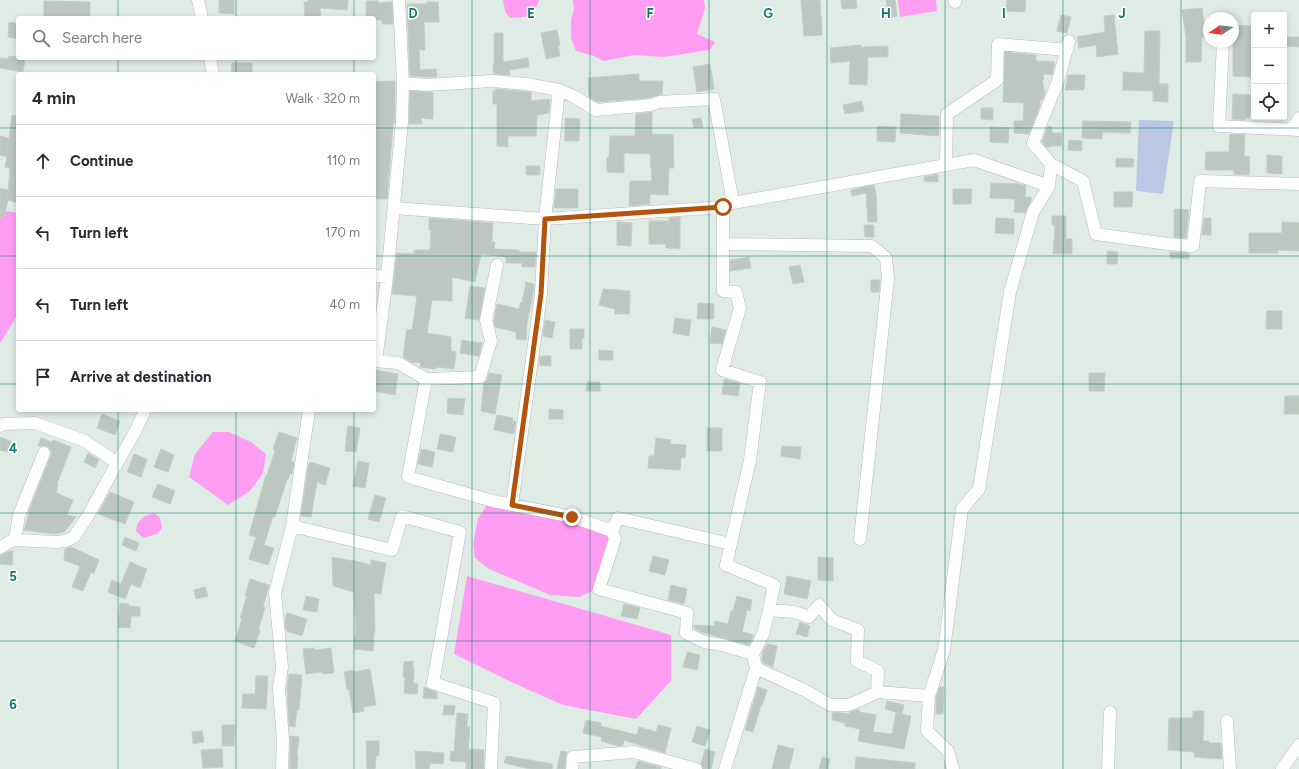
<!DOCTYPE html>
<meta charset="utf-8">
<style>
body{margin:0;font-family:Figtree,sans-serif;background:#f7f7f7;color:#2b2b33}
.controls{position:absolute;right:12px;top:12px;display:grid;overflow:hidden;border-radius:4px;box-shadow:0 2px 6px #0003}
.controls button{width:36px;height:36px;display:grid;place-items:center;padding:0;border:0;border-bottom:1px solid #e1e1e2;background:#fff;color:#2b2b33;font:20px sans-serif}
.compass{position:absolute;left:1203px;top:12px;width:36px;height:36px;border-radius:50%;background:#fff;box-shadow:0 2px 6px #0003;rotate:257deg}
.stop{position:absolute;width:12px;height:12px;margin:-9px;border:3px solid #b45309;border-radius:50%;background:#fff}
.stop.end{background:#b45309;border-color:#fff;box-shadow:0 1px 4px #0008}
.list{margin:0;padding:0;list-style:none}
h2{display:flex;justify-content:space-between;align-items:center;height:52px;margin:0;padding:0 16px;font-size:17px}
h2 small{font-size:13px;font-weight:400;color:#7c7c81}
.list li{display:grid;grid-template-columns:26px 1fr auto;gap:12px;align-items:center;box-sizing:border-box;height:72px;padding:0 16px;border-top:1px solid #e1e1e2}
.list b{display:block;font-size:15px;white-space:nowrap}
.list em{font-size:13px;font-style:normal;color:#7c7c81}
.icon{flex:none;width:22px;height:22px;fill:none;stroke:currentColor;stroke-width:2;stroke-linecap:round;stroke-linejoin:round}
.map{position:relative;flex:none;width:1299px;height:769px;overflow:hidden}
.search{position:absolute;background:#fff;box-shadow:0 2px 6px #0003;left:16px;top:16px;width:360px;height:44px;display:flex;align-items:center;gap:10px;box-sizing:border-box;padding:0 14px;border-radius:4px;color:#7c7c81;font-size:15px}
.panel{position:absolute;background:#fff;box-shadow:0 2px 6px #0003;left:16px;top:72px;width:360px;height:340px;border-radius:4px}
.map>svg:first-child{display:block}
</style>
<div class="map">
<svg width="1299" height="769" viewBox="0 0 1299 769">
<rect width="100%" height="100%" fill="#dfece5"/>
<path fill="#bac8e6" d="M1139 120 1174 121 1163 194 1136 191Z"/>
<path fill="#ff9df3" d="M503 0H539C533 18 528 17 510 18L505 11Z
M573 0H704L705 8 697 34 715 42 710 50 663 57 634 55 603 61 594 56 576 51 571 38V19L574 10Z
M898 0H936L937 11 900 17Z
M0 210 18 213V314L1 342 0 341Z
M213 432H229L251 442 266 454 263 473 250 491 228 505 189 477 195 454Z
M487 505 509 507 596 529 610 538 607 561 593 591 579 597 550 595 489 569 475 558 473 544 478 518Z
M154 513 160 518 162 528 157 534 143 538 136 531C138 518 143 517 154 513Z
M467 576 671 635V681L636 719 563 705 511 682 454 654Z"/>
<path fill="#bcc7c1" stroke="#bed1c5" d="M219 0H234V14L219 13Z
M308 0H348L347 10 320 8 321 18H305L304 2H308Z
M801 0H820L822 35 804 36Z
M841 0H856L857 8 842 9Z
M886 0H895L897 16 888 18Z
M1007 0H1026L1025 12 1006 11Z
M44 1 90 2V18H44Z
M366 1H378V3L392 2 393 24H382V20H374V18H366Z
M427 2H438L439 22H424L425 50H419L420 70 436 69 437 77H426L410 76 407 4H427Z
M1202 8 1206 37H1202L1201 62H1186V37L1182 10Z
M1061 15 1071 17 1067 33 1057 31Z
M1114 15 1118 54 1097 57 1096 45 1079 48 1077 37 1105 32 1104 16Z
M9 22 18 24V39L8 37Z
M1233 25 1252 26 1251 77 1233 76Z
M557 30 560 45H558L560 56 546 59 541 33Z
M1145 31H1160L1159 84H1168V102L1153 101V91L1123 90V72L1144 73Z
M494 33H503V62L528 58 529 67 509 70 510 75 494 74 493 65H494Z
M1284 37H1299V47L1284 46Z
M861 45V47L888 46V57H868L867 85 849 84 850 61 831 63 830 48Z
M1005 52 1036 55V61L1055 62 1052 75 1043 74 1044 80H1042L1045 94 1042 100H1040V106L1029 134 1014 133V121H1023L1024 103 1003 102Z
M9 56 18 57V58H25L23 72 0 68V58L8 59Z
M232 63H252V74H231Z
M710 64 714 89 697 92 693 67Z
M639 74V81H663L662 94 649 98 597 102 589 97 588 78Z
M1068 75H1085L1084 90H1065Z
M395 81V122L393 125 387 199H374V147H376L374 114V82Z
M495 89 531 92V101L550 99 549 113 537 115 536 136H508V147L497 146V104H493V91H496Z
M410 91 433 92V119L421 118 422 124H409Z
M1233 94 1251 95 1250 118H1246L1245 120 1232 119Z
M862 101 864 111 845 114 843 105Z
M981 108H993V120L981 119Z
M652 112V134L673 135 674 168H669L668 195 650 194V204L629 206 630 181H652L650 154 624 153V173L607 172V158H609L610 136H635L636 114Z
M901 114 939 116V136L900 133Z
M12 115 18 116V203L8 200 4 217H0V188L8 190 10 168 5 167 7 157 0 155V136L9 138Z
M565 118 580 119 579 141H565Z
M701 118 703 127 694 128 692 119Z
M1083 121 1131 122 1130 133 1103 132 1102 139 1082 138Z
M877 126 896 127 895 142 877 141Z
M1048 126 1052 127V133H1062L1061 146H1050V147H1046L1042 142Z
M990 127 1009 128 1008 143 990 142Z
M1230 134 1245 135 1244 156 1250 157 1249 175 1234 174V170H1205L1206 152H1229Z
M1069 140 1082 141V151L1068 150Z
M1267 155 1282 156V174L1267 173Z
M1116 158 1134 159 1133 167H1116Z
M526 166H540V175H526Z
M938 174V182L924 181V177Z
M991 183 1016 184V183L1026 186 1025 197H1031V201L1025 213 1014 212 1015 199 990 198Z
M874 185 876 194 877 222H868L866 193 852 196 851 190Z
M556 189H578V208H554Z
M953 189H972L971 204H953Z
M1114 192H1133L1132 207H1114Z
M1174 209 1189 210 1186 238 1174 237Z
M1052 216H1066V239H1072V254H1053L1055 225H1052Z
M680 217V249L666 248V244H649V221H669V218Z
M429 218 493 223 492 242H495L494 249 519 250V252H536L535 267H522V263H506V257L481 254 475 282 452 277V301L432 300 427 333 451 337V351L456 352 454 369 436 367V369L420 367 421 363 411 362 403 357 407 329 412 330 417 296 392 294 397 253 414 254V250H430L431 230H429Z
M996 218 1014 219V234L995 233Z
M1204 218H1211V235H1202Z
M617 222 632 223 631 246 617 245Z
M1282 222 1299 223V251L1278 250V253H1249V233H1282Z
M864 225H874V237H865Z
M1107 251 1118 252 1117 264H1107Z
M1170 252 1189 253V259L1170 258Z
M749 257 751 268 730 271V260Z
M800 265 804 282 793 284 789 267Z
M871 280H880L879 292H871Z
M526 282 534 284 532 301 527 322 526 340 516 339V332L495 327 494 320 497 304 519 309 521 302 522 303Z
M470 286 485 288 479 320 465 318Z
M603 289 630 291 629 314H615V309L599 305Z
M698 303 714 304V319H697Z
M1267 311H1282V329H1266Z
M675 318 691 320 689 336 673 333Z
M545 320 555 322 552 338 543 336Z
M712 327 726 330 722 344 710 343Z
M570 329H584V338H582V349H570Z
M462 340 482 343 479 356 460 353Z
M599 350 613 351V360H599Z
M540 356H551V366L539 365Z
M375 370 398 374 395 395 374 391Z
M489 373 502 375 495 414 481 411 484 383 487 380Z
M1089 373H1105L1104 391H1089Z
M724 379 740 383 738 396 722 394Z
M587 382H600V391H586Z
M1285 396H1299V414H1284Z
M448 398 465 399 463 415 447 413Z
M549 409 563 410V419H549Z
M102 414 120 421 115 435 97 428Z
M497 415 513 418 512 421H516L514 434 494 430Z
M348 426 360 428 356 452 345 451Z
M707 428H722V451H707Z
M279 432 297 438 291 461 294 462 292 474H290L288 479H287L275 517 273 516 264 545 274 548 268 565 249 559 256 537 249 535 266 475 267 476 275 450 273 449Z
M440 434 456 437 453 452 437 449Z
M0 437 11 441 7 452 0 450Z
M41 438 52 442 53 440 71 447 57 484 58 485 56 493 73 500 67 515 76 517 64 532 53 534 24 530 29 513H28L51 455V452L47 446H38Z
M656 438 671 440 670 444 686 445 685 458H681L680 470 648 468 649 456H654Z
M782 446 801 447 800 459 781 456Z
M161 449 174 455 168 472 154 467Z
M421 449 435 452 432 467 418 464Z
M88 453 99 460 95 468 84 462Z
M134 454 147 459 141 477 127 472Z
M358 461 369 463 365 488 353 486Z
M310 462 330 468 325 485 317 482 311 517 301 516 308 467Z
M158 484 175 491 170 504 152 497Z
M110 492 134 502 125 524 98 514Z
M375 495 386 498 379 522 368 519Z
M125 537 139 543 136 551 122 545Z
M71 547 99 560 94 573 91 572 83 591 72 587 80 566 64 560 65 549Z
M10 551H13L12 565 0 564V555Z
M653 556 669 560 665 575 649 571Z
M332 557 352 561V560L371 565V560L386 563 381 594 374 593 375 633 374 632 373 651 354 649 355 634H356L354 592 333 586Z
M818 557 833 558V581L818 580Z
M130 562 147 569 140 588 131 584 125 599 108 592 112 580 121 584Z
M787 576 811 581 807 599 784 594Z
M250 579 269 585 263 607 265 608 258 630 260 631 254 648 235 641 242 619 240 618 247 596H245Z
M671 585 687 589 684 604 668 600Z
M205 587 208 596 196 599 194 590Z
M306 596 319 599 317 612 303 610Z
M737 596 752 600 750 611 747 610 742 632 754 635 749 645 701 632 694 628V625L714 626 715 621 728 624 731 611H733Z
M120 603 129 604 128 606 140 607V616H131L130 628 118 627Z
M624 604 640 608 637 619 621 616Z
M287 613 307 619 302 636 286 631 285 620Z
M800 622 810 626 807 637 796 634Z
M767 644 777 646 773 667 763 663 762 653Z
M314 648 315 650 331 648 334 673 323 674 322 672 306 674 303 649Z
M687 652 700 655 697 670 683 667Z
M413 661V669H414L413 683 418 684 417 694 404 693 405 677H403L404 662Z
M370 669 376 705 363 707 364 711 353 713 349 689 347 690 344 672 353 670V672Z
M289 674 302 675 299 710H297L295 727 289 726 287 688Z
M256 676H268L266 709 242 708 243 694H255Z
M424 687 437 692V699L423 698Z
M758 687 767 690 762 706 761 705 753 732 745 730Z
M940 687H944L943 714H936V697Z
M887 701 904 705 902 714 885 709Z
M444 705 455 706 454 715H443Z
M859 709V712L876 715 873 732 892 734 896 713 911 716 904 749 858 741 860 729 845 726V723L832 720 833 712 849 714 850 712Z
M1193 711H1204L1203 741H1209V743H1221L1222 759 1194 757V752L1168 750 1169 718H1193Z
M457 713 468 714 467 727H470L468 749 484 750V769H466V762L450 761 451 751 454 752Z
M586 720 601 723V726L637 735 639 727 656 732 658 725 671 728 665 753 624 740 623 745 619 746 601 741 602 737 583 733Z
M222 725H235L234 746H222Z
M697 726 710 730 705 746 692 742Z
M202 731 204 742 193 744 192 732Z
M290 736 299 737 297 756H298L297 769H290Z
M366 741H379V756H376L375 769H367Z
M778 745 794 749 789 769H772Z
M222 749 223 767 203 768 201 750Z
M705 749 715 752 711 769H703L701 764Z
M415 751 444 753 443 764 430 763 429 769H416Z
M561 751 567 752 566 756 565 769H557Z
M506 756 553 764 552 769H530L504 763Z
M822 757 830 759 828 769H819Z
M856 757 915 763V769H855Z
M638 761 661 767V769H635Z"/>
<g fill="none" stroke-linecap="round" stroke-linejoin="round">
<g stroke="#bfb7bd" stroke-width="13">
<path id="street" d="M198 0 202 18
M955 2V0
M1223 42 1219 126 1299 130
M210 58 213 74
M403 83 426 85 492 81 527 84 559 90 573 96 596 110 651 105 659 102 714 99 733 203 723 207V291L736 292 740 308 722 370 760 382 750 460 726 565 774 585 769 610
M1291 129 1298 121 1299 118
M1051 164 1083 181 1096 234 1168 244 1193 246 1200 181 1299 184
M946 165 947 114 997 80 998 44 1067 50
M733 203 974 160 1049 186
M394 208 545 219 559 90
M723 244 872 246 886 258 888 278 860 539
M374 276 387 277 402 122 403 83 399 0
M387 277 376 361 398 363 426 379 408 477 493 501 573 517 612 531
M426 379 480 377 491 341 486 320 497 265
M309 410 292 526 392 550 402 516 460 532 433 683 494 703 491 769
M0 426 3 424 35 423 85 441 117 463
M512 505 541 294 545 219 723 207
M15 540 19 515 44 453
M0 548 9 542 15 540 57 542 65 541 74 537 89 514 117 463 135 432 145 410
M753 654 763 634 769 610 794 612 809 617 819 605 832 620 858 630 857 661 878 671 877 692 929 696 927 731 948 751 953 769
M756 668 804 690 830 705H848L861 700 877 692
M929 696 944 650 962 509 979 489 1010 292 1033 212 1049 186 1051 164 1033 143 1058 81 1069 41
M1227 721 1230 769
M282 769 283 740 279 688 282 667 275 593 292 526
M572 769 573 757 634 752 696 769
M725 769 756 668 753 654 722 645 704 642 686 633 687 613 599 589 615 539 612 531 618 518 731 544
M1108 769 1110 712
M1282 769 1299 745"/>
</g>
<use href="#street" stroke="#fff" stroke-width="12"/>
</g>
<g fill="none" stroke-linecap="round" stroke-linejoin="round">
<path stroke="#b45309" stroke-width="5" d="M572 517 512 505 541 294 545 219 723 207"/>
</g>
<path fill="none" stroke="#0f766e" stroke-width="1" stroke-opacity="0.55" d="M118 0V18M236 0V18M354 0V18M472 0V769M590 0V769M709 0V769M827 0V769M945 0V769M1063 0V769M1181 0V769M118 58V74M236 58V74M354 58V74M0 128H18M374 128H1299M0 256H18M374 256H1299M0 384H18M374 384H1299M118 410V769M236 410V769M354 410V769M0 513H1299M0 641H1299"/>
<g font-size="13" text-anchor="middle" font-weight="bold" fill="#0f766e" stroke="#fff" stroke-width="3" stroke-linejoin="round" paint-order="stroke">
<text x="413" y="18">D</text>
<text x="531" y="18">E</text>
<text x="650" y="18">F</text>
<text x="768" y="18">G</text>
<text x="886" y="18">H</text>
<text x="1004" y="18">I</text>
<text x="1122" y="18">J</text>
<text x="13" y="453">4</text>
<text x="13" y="581">5</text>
<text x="13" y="709">6</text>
</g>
</svg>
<div class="controls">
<button>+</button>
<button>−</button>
<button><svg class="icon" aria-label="locate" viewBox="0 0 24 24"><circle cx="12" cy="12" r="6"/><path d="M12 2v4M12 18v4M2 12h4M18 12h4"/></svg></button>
</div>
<svg class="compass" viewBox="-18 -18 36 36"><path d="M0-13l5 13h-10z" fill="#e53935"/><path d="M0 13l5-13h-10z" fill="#7c7c81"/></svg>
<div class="stop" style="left:723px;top:207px"></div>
<div class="stop end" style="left:572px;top:517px"></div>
<div class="search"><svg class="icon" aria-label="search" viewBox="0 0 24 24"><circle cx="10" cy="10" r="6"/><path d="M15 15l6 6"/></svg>Search here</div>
<section class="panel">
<h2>4 min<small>Walk · 320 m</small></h2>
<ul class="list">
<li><svg class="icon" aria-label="ahead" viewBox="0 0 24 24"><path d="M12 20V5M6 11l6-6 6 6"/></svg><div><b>Continue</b></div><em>110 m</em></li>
<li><svg class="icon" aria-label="left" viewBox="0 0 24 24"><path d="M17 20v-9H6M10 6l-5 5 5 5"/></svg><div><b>Turn left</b></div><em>170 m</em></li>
<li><svg class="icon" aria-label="left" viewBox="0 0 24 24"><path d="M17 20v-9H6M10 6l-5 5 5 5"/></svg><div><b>Turn left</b></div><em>40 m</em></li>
<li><svg class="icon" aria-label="arrive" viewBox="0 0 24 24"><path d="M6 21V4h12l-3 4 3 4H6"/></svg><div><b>Arrive at destination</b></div></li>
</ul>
</section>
</div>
